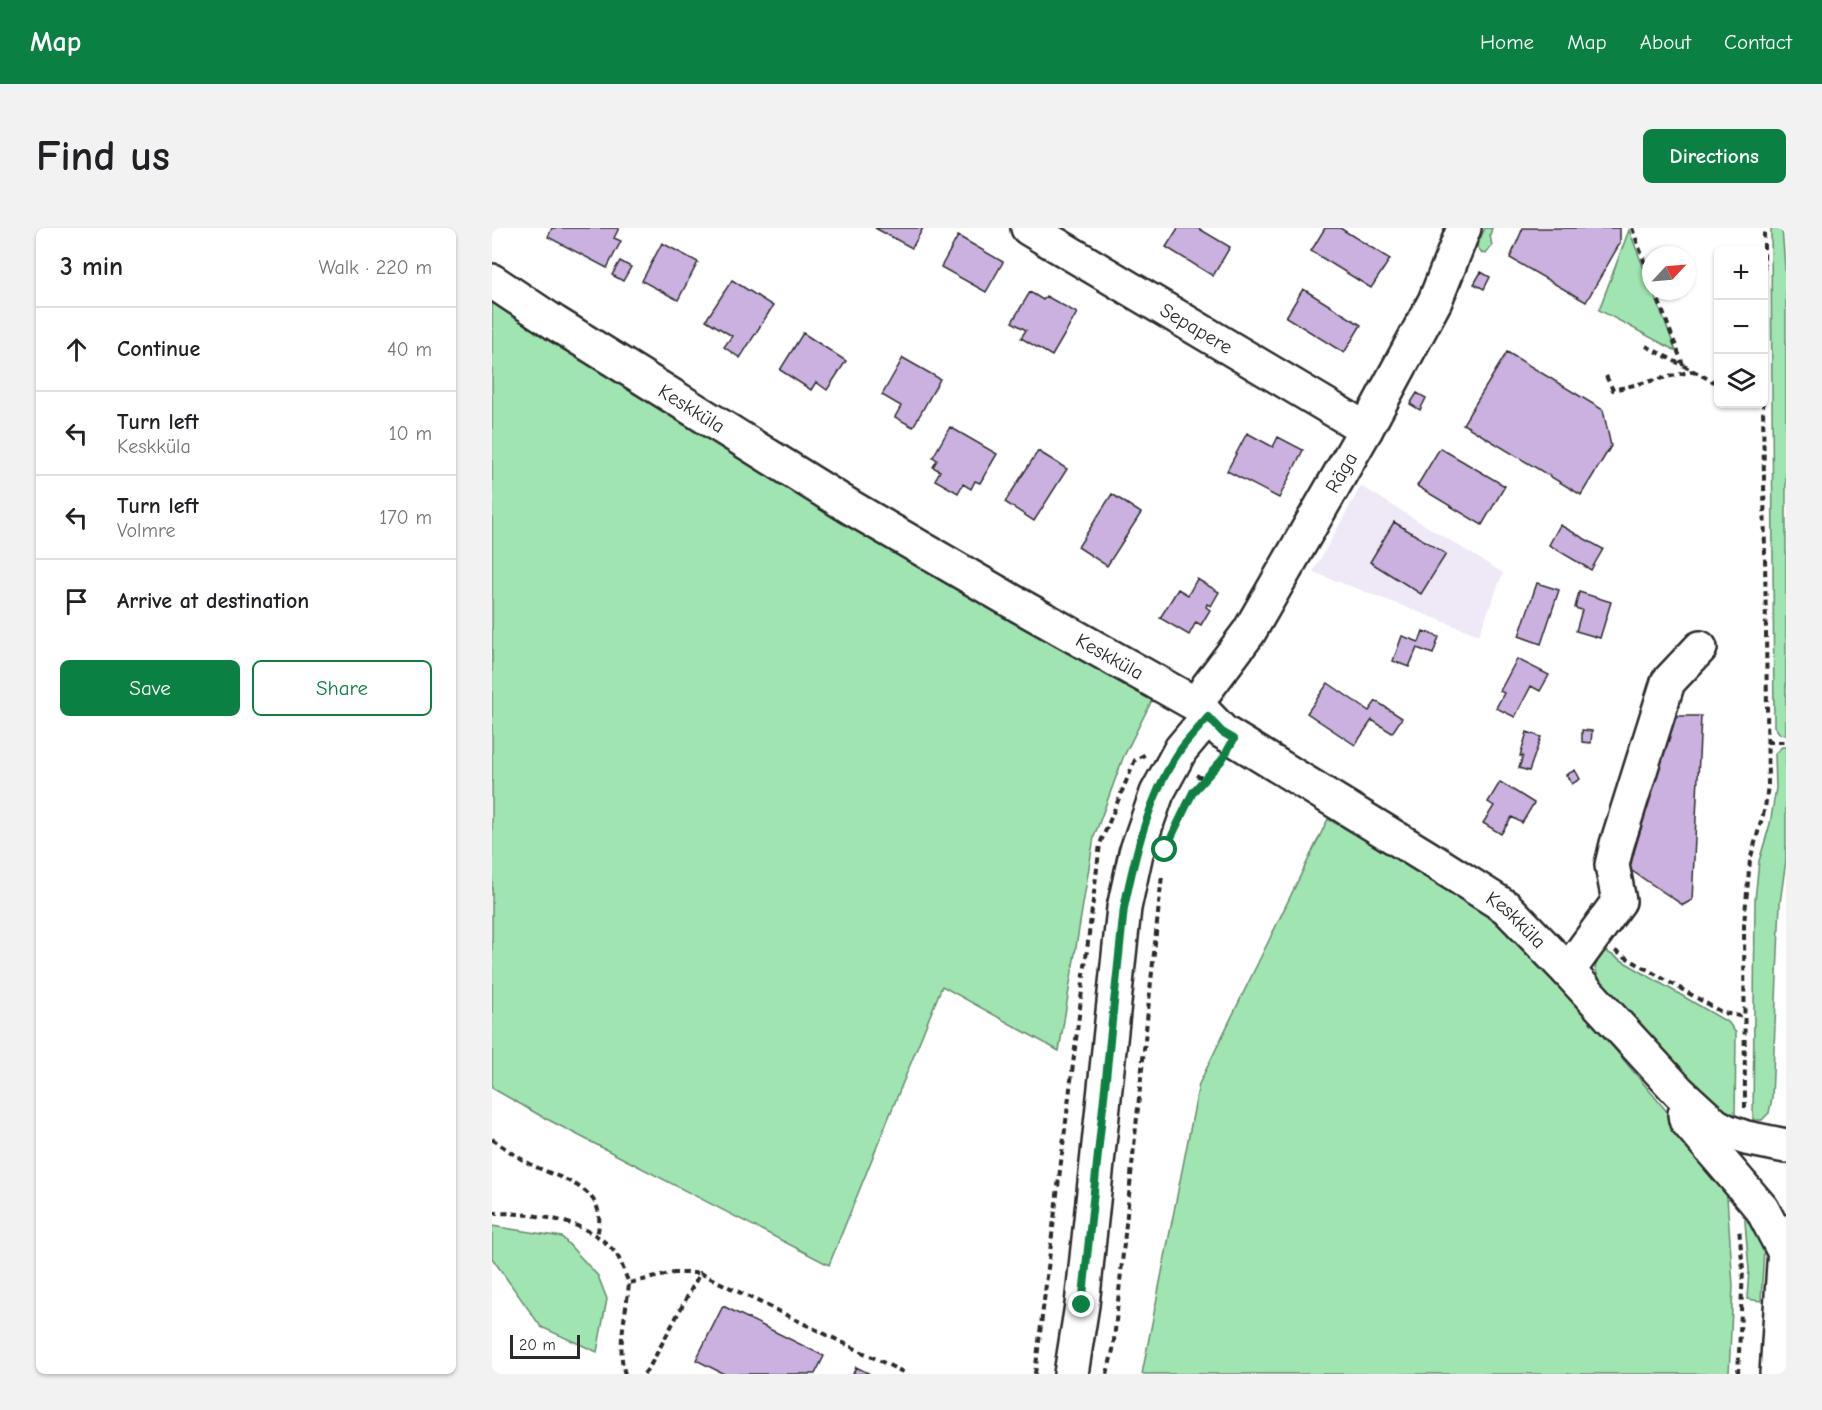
<!DOCTYPE html>
<meta charset="utf-8">
<style>
body{margin:0;font-family:"Comic Neue",sans-serif;background:#f2f2f2;color:#202124}
.controls{position:absolute;right:18px;top:18px;display:grid;overflow:hidden;border-radius:9px;box-shadow:0 2px 4px #0004}
.controls button{width:54px;height:54px;display:grid;place-items:center;padding:0;border:0;border-bottom:2px solid #e0e0e0;background:#fff;color:#202124;font:30px sans-serif}
.compass{position:absolute;left:1150px;top:18px;width:54px;height:54px;border-radius:50%;background:#fff;box-shadow:0 2px 4px #0004;rotate:64deg}
.scale{position:absolute;left:18px;bottom:15px;width:70px;box-sizing:border-box;padding-left:6px;border:3px solid #2b2b2b;border-top:0;font-size:16px;line-height:21px;white-space:nowrap;color:#2b2b2b;-webkit-text-stroke:4px #fff;paint-order:stroke}
.stop{position:absolute;width:18px;height:18px;margin:-14px;border:4px solid #0b8043;border-radius:50%;background:#fff}
.stop.end{background:#0b8043;border-color:#fff;box-shadow:0 2px 6px #0008}
.list{margin:0;padding:0;list-style:none}
h2{display:flex;justify-content:space-between;align-items:center;height:78px;margin:0;padding:0 24px;font-size:26px}
h2 small{font-size:20px;font-weight:400;color:#757577}
.list li{display:grid;grid-template-columns:39px 1fr auto;gap:18px;align-items:center;box-sizing:border-box;height:84px;padding:0 24px;border-top:2px solid #e0e0e0}
.list b{display:block;font-size:22px;white-space:nowrap}
.list p{margin:0;font-size:20px;white-space:nowrap;color:#757577}
.list em{font-size:20px;font-style:normal;color:#757577}
.actions{display:flex;gap:12px;padding:18px 24px}
.actions a{flex:1;padding:14px 0;border:2px solid #0b8043;border-radius:9px;text-align:center;font-size:21px;color:#0b8043}
.actions .main{background:#0b8043;color:#fff}
.icon{flex:none;width:33px;height:33px;fill:none;stroke:currentColor;stroke-width:2;stroke-linecap:round;stroke-linejoin:round}
.map{position:relative;flex:none;width:1294px;height:1146px;overflow:hidden;border-radius:9px}
header{display:flex;align-items:center;gap:36px;box-sizing:border-box;height:84px;padding:0 30px;background:#0b8043;color:#fff}
header strong{font-size:28px}
nav{display:flex;gap:33px;margin-inline-start:auto;font-size:21px}
.intro{display:flex;align-items:center;justify-content:space-between;box-sizing:border-box;height:144px;padding:0 36px}
h1{margin:0;font-size:42px}
.button{padding:15px 27px;border-radius:9px;background:#0b8043;color:#fff;font-size:21px;font-weight:700}
main{display:flex;gap:36px;padding:0 36px}
aside{flex:1;background:#fff;border-radius:9px;box-shadow:0 2px 4px #0004}
.map>svg:first-child{display:block}
</style>
<header>
<strong>Map</strong>
<nav><a>Home</a><a>Map</a><a>About</a><a>Contact</a></nav>
</header>
<div class="intro"><h1>Find us</h1><a class="button">Directions</a></div>
<main>
<aside>
<h2>3 min<small>Walk · 220 m</small></h2>
<ul class="list">
<li><svg class="icon" aria-label="ahead" viewBox="0 0 24 24"><path d="M12 20V5M6 11l6-6 6 6"/></svg><div><b>Continue</b></div><em>40 m</em></li>
<li><svg class="icon" aria-label="left" viewBox="0 0 24 24"><path d="M17 20v-9H6M10 6l-5 5 5 5"/></svg><div><b>Turn left</b><p>Keskküla</p></div><em>10 m</em></li>
<li><svg class="icon" aria-label="left" viewBox="0 0 24 24"><path d="M17 20v-9H6M10 6l-5 5 5 5"/></svg><div><b>Turn left</b><p>Volmre</p></div><em>170 m</em></li>
<li><svg class="icon" aria-label="arrive" viewBox="0 0 24 24"><path d="M6 21V4h12l-3 4 3 4H6"/></svg><div><b>Arrive at destination</b></div></li>
</ul>
<div class="actions"><a class="main">Save</a><a>Share</a></div>
</aside>
<div class="map">
<svg width="1294" height="1146" viewBox="0 0 1294 1146">
<rect width="100%" height="100%" fill="#fff"/>
<filter id="ink" filterUnits="userSpaceOnUse"><feTurbulence type="fractalNoise" baseFrequency=".0167" numOctaves="2"/><feDisplacementMap in="SourceGraphic" scale="12" xChannelSelector="R" yChannelSelector="G"/><feConvolveMatrix kernelMatrix="1 2 1 2 8 2 1 2 1" color-interpolation-filters="sRGB"/></filter>
<g filter="url(#ink)">
<path fill="#efe8f6" d="M869 258 1011 345 987 407 821 344Z"/>
<path fill="#a0e5b1" stroke="#66886e" stroke-width="1.5" d="M993 0H1000L998 7 1000 18 994 26 990 25 985 18Z
M1279 0H1290L1294 52V507L1288 506 1282 498Z
M1137 2 1159 59V63H1161L1184 123 1107 82Z
M0 67 663 466 631 530 602 609 567 823 450 758 337 1037 49 888 0 860Z
M1290 519H1294V632L1288 675 1280 870 1277 885 1270 892H1261L1263 672 1267 633 1278 596 1284 560 1283 525Z
M836 591 944 652 1011 700 1084 775 1234 954 1241 1058 1237 1146H650L707 856Z
M1110 721 1237 795 1244 805 1243 890 1223 877 1110 760 1103 740Z
M1253 976 1272 1019 1269 1073 1255 1071 1257 1042 1253 994Z
M0 998 70 1009 106 1048 115 1071 105 1124 49 1099 0 1030Z"/>
<path fill="#cab1e0" stroke="#2b2b2b" stroke-width="1.5" d="M60 0H127L122 10 129 13 115 40 56 9Z
M383 0H431L420 20Z
M686 0H706L738 19 721 48 674 19Z
M833 0H848L898 31 879 60 819 23Z
M1031 0H1128V15L1094 74 1018 30Z
M466 8 511 34 494 64 449 39Z
M170 15 206 34 186 72 150 53Z
M128 33 139 39 131 53 120 47Z
M989 44 998 49 992 61 982 56Z
M240 52 281 78 248 130 232 119 240 108 214 92Z
M811 61 869 97 852 125 794 89Z
M538 64 551 72 554 68 585 85 560 128 529 110 534 102 520 94Z
M311 105 354 133 335 162 324 154 319 162 288 142Z
M1015 124 1111 182 1119 218 1089 267 971 196Z
M411 130 448 151 421 199 403 189 409 178 390 167Z
M925 165 934 170 928 182 918 176Z
M458 199 505 226 488 255 483 253 479 261 471 256 466 265 443 252 448 243 441 239 445 232 441 229Z
M755 205 781 219 786 209 811 222 787 270 735 243Z
M948 220 1013 258 990 297 925 258Z
M546 223 575 241 542 293 513 274Z
M620 266 649 285 615 338 586 319Z
M902 294 954 326 929 366 878 334Z
M1068 297 1111 321 1099 342 1057 317Z
M705 351 727 364 719 378 715 376 714 379 718 382 709 397 704 394 697 407 668 390 686 361 696 367Z
M1045 355 1067 362 1049 416 1027 408Z
M1087 364 1119 374 1108 410 1084 403 1090 382 1083 380Z
M931 403 947 409 941 426 925 420 917 439 901 433 910 408 927 414Z
M1025 431 1057 447 1048 463 1039 458 1023 489 1004 480 1012 465 1008 463Z
M836 455 877 483 884 473 910 490 900 505 880 492 863 517 815 485Z
M1182 488H1209L1200 672 1191 677 1137 641Z
M1090 502 1100 503 1099 515 1090 514Z
M1035 504 1049 509 1037 543 1027 540 1031 528H1028Z
M1083 542 1088 551 1080 556 1074 547Z
M1008 554 1042 575 1030 595 1020 589 1009 606 991 595 1002 578 996 574Z
M231 1078 332 1128 323 1146H232L204 1132Z
M364 1139 378 1146H361Z"/>
<g fill="none" stroke-linecap="round" stroke-linejoin="round">
<g stroke="#2b2b2b" stroke-width="38">
<g id="minor">
<path id="s1" d="M536 0 874 201"/>
<path id="s2" d="M0 53 63 95 360 280 523 375 705 477 731 504 946 636 1014 679 1076 743 1187 864 1223 897 1234 903 1254 910 1294 918"/>
<path id="s3" d="M705 477 715 460 757 404 874 201 943 73 972 0"/>
<path d="M1076 743 1127 673 1120 637 1125 616 1176 454 1208 420"/>
<path d="M1193 886 1194 892 1270 981 1293 1025"/>
<path d="M579 1146 590 1077 632 680 644 625 665 565 689 521 716 489"/>
</g>
</g>
<g stroke="#2b2b2b" stroke-width="38">
<path id="major" d="M1285 1146 1294 1004"/>
</g>
<path stroke="#2b2b2b" stroke-width="4" stroke-dasharray="6 4.5" stroke-linecap="butt" d="M1140 0 1159 52
M1163 63 1191 137
M1154 118 1226 156
M1272 126V0
M1114 148 1121 162 1201 143
M1275 514H1294
M704 547 712 551
M688 592 701 564 728 534
M1123 723 1231 785 1253 789
M1253 880 1252 696 1258 632 1273 580 1276 557 1271 176
M0 911C13 920 26 930 40 937 72 953 118 960 105 1007
M0 985C39 985 94 991 121 1022 129 1030 132 1045 137 1055L182 1045H208
M133 1146C124 1119 135 1083 137 1055
M152 1146 158 1138 208 1045 415 1146
M543 1146 608 616 643 532 654 526
M615 1146 621 1122 670 647
M1246 1146 1251 1042 1247 1000"/>
<use href="#minor" stroke="#fff" stroke-width="33"/>
<use href="#major" stroke="#fff" stroke-width="33"/>
</g>
</g>
<g fill="none" stroke-linecap="round" stroke-linejoin="round" filter="url(#ink)">
<path stroke="#0b8043" stroke-width="8" d="M590 1077 632 680C643 627 657 566 689 521 697 510 707 500 716 489L730 504 742 511 730 532 701 564 673 622"/>
</g>
<g text-anchor="middle" dominant-baseline="central" stroke-width="4.5" stroke-linejoin="round" paint-order="stroke">
<g font-size="20" fill="#2b2b2b" stroke="#fff">
<text stroke="none"><textPath href="#s1" startOffset="196">Sepapere</textPath></text>
<text stroke="none"><textPath href="#s2" startOffset="237">Keskküla</textPath></text>
<text stroke="none"><textPath href="#s3" startOffset="274">Räga</textPath></text>
<text stroke="none"><textPath href="#s2" startOffset="723">Keskküla</textPath></text>
<text stroke="none"><textPath href="#s2" startOffset="1209">Keskküla</textPath></text>
</g>
</g>
</svg>
<div class="controls">
<button>+</button>
<button>−</button>
<button><svg class="icon" aria-label="layers" viewBox="0 0 24 24"><path d="M12 4l9 5-9 5-9-5zM3 14l9 5 9-5"/></svg></button>
</div>
<svg class="compass" viewBox="-18 -18 36 36"><path d="M0-13l5 13h-10z" fill="#e53935"/><path d="M0 13l5-13h-10z" fill="#757577"/></svg>
<div class="scale">20 m</div>
<div class="stop" style="left:673px;top:622px"></div>
<div class="stop end" style="left:590px;top:1077px"></div>
</div>
</main>
